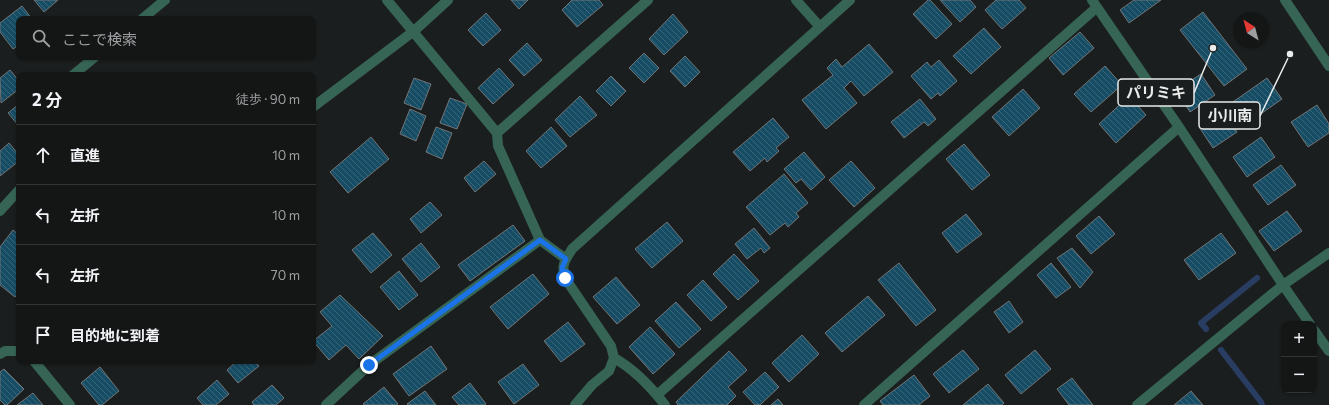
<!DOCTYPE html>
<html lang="ja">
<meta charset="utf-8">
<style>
body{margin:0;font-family:Commissioner,"Noto Sans JP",sans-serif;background:#212323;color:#f1f3f6}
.controls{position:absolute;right:12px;bottom:12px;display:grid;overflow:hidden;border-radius:8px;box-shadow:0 1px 3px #0004}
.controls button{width:36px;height:36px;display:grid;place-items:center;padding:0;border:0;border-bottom:1px solid #333535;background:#141616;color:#f1f3f6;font:20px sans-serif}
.compass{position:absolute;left:1233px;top:12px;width:36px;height:36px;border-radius:50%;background:#141616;box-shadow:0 1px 3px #0004;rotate:324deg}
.stop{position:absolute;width:12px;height:12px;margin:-9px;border:3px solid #1a73e8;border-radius:50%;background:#fff}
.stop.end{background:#1a73e8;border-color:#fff;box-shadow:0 1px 4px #0008}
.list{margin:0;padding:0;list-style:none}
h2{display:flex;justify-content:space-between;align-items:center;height:52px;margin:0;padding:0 16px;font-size:17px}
h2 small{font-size:13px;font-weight:400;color:#9d9fa1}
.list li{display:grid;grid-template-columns:26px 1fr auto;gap:12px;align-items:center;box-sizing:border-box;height:60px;padding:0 16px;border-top:1px solid #333535}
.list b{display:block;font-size:15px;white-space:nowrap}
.list em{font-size:13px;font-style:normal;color:#9d9fa1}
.icon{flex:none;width:22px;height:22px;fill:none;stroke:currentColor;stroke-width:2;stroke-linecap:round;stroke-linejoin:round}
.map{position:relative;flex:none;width:1329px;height:405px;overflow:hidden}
.search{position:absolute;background:#141616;box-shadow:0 1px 3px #0004;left:16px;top:16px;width:300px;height:44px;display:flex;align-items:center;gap:10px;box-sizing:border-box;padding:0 14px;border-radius:8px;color:#9d9fa1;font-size:15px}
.panel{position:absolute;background:#141616;box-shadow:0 1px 3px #0004;left:16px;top:72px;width:300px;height:292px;border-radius:8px}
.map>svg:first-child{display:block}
</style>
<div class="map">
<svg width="1329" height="405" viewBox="0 0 1329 405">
<defs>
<pattern id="building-back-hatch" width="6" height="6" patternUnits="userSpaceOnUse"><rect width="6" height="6" fill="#164d65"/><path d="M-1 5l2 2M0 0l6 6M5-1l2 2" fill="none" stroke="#38677b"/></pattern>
</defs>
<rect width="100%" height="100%" fill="#1b1e1e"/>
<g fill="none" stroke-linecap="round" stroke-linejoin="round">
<path stroke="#293d62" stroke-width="6" d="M1206 329 1201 323 1257 278
M1221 350 1261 402 1262 405"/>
</g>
<path fill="url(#building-back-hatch)" stroke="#717476" d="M34 0H58L44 12Z
M511 0H528L519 9Z
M572 0H599L603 5 577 27 562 10Z
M928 0H930L952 24 936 39 913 14Z
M940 0H970L976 7 960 22Z
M996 0H1019L1026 8 1002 29 985 10Z
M1134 0H1161L1129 23 1120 10Z
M22 6 32 19H19V45L13 49 0 32V23Z
M1203 12 1247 69 1224 86 1180 30Z
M486 13 501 30 483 46 468 30Z
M673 14 688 32 664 55 649 39Z
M984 28 1001 47 971 74 953 56Z
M1080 32 1094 48 1063 75 1049 58Z
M527 43 542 60 524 76 509 60Z
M869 44 893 72 864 96 851 81 844 88 857 103 826 129 802 100 833 75 827 68 836 59 842 67Z
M644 53 659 68 644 83 629 68Z
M685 56 700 72 685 87 670 71Z
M939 60 957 81 940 96 938 93 931 99 911 76 927 62 931 67Z
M1105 66 1122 85 1091 112 1074 94Z
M499 68 514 85 493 104 478 88Z
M10 70 19 81V89L1 103 0 78Z
M1201 74 1215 95 1190 112 1176 90Z
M611 76 626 91 611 106 596 91Z
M414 78 431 84 421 110 404 103Z
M1267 78 1282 99 1245 125 1230 104Z
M1023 89 1040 108 1009 136 992 117Z
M580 96 597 115 570 137 555 120Z
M1129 96 1146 115 1116 143 1099 124Z
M450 98 467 104 457 129 440 123Z
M920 99 936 119 928 126 924 122 904 138 891 122Z
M19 104V126L8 113Z
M1317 105 1329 124V133L1308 147 1291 122Z
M410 109 426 116 416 141 400 134Z
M1223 110 1237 132 1213 148 1199 127Z
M773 118 789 137 776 148 779 151 767 162 765 158 750 171 733 152Z
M436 127 452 133 442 159 426 152Z
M551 127 567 146 541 168 526 151Z
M371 137 389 159 348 193 330 172Z
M1261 137 1275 157 1247 177 1233 157Z
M9 143 19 155V161L0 176V151Z
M964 144 990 175 972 190 946 159Z
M804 152 825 177 811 190 801 179 796 183 784 169Z
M484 161 496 174 475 192 464 178Z
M851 161 875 188 854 207 829 180Z
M1281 165 1296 185 1268 205 1253 185Z
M784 174 808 203 796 213 799 217 788 227 785 223 770 235 746 207Z
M430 202 442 215 421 233 410 219Z
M1287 211 1302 231 1274 251 1259 231Z
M966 214 982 234 957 253 942 233Z
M1099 216 1115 234 1091 254 1076 236Z
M667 222 683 241 652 268 635 249Z
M513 225 525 241 470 281 458 265Z
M754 228 770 248 764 253 761 248 747 259 735 244Z
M13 230 19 235V292L15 297 0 285V247Z
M373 233 392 255 371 273 352 250Z
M1221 233 1236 253 1199 280 1184 260Z
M421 243 440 267 421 282 402 259Z
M1072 248 1093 272 1080 288 1057 258Z
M734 254 759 281 738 300 713 274Z
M899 263 936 310 916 326 878 280Z
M1051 263 1071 287 1056 298 1037 275Z
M399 271 418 295 399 310 380 287Z
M533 274 549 294 508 329 490 307Z
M616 277 640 305 617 324 593 297Z
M703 280 727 307 711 321 687 295Z
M340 295 383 336 359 359 346 345 329 360 313 341 332 326 320 312Z
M868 296 885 315 842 352 825 333Z
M1009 301 1023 322 1009 333 994 312Z
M676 302 701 329 679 348 655 321Z
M568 322 585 344 561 362 544 341Z
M650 327 675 354 653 374 629 347Z
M802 335 819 354 789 382 772 363Z
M431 346 447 369 409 396 393 374Z
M963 350 979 369 949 393 933 374Z
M1035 350 1051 369 1021 394 1005 375Z
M729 351 747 370 728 387 736 396 727 405H678L676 402Z
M237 361H255L259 366 238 383 227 370Z
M523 364 539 385 514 404 498 382Z
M100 367 119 391 102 405H99L81 383Z
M4 369 24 389 7 405H5L0 400V372Z
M765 372 779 387 760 405H755L743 392Z
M914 375 930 396 919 405H883L880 401Z
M1072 378 1093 405H1069L1057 389Z
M217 380 229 394 216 405H203L197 398Z
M470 383 486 404 484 405H459L452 397Z
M988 384 1004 403 1002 405H963Z
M272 385 284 398 276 405H254L252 402Z
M384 387 398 404 396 405H364L363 404Z
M425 391 436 405H408L407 404Z
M1191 391 1203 405H1174Z
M33 393 43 405H17Z
M778 399 783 405H771Z"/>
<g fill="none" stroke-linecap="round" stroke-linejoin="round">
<path stroke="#376555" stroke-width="10" d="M387 0 497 133 498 146 540 240 566 259
M796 0 820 27
M1092 0 1179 127 1283 285 1310 324
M1285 0 1329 66
M142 19 165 0
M73 75 95 57
M313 107 414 31 448 0
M497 133 648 0
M0 211 19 190
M1314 330 1329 351
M0 354 5 351H19
M614 358C634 369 651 387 665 405
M34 361 70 405
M657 395 1096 8
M326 405 369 365 540 240
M575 405 592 385 609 371 614 358 611 346 565 278C561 264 565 261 572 249L850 0
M864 405 1179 127
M1137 405 1283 285 1329 253"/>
</g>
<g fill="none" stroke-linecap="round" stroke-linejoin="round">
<path stroke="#1a73e8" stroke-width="5" d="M369 365 540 240 566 259 562 268 565 278"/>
</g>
<path fill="none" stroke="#eaecec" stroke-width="1.5" d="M1213 48L1194 93M1290 54L1260 116"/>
<g fill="#eaecec" stroke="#1b1e1e" stroke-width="1.5">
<circle cx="1213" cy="48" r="4"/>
<circle cx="1290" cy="54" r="4"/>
</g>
<g fill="#1b1e1e" stroke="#eaecec" stroke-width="1.5">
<rect x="1118" y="79" width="76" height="27" rx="4"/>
<rect x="1199" y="102" width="61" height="27" rx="4"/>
</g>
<g font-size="15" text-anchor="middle" font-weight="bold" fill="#eaecec">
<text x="1156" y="98">パリミキ</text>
<text x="1230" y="121">小川南</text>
</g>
</svg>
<div class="controls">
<button>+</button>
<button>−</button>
</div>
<svg class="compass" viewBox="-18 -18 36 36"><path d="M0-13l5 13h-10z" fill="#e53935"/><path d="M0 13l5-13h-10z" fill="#9d9fa1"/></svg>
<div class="stop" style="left:565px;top:278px"></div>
<div class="stop end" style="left:369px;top:365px"></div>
<div class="search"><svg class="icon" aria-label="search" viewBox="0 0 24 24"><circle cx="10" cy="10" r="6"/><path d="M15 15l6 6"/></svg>ここで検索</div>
<section class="panel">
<h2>2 分<small>徒歩 · 90 m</small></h2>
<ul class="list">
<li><svg class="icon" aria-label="ahead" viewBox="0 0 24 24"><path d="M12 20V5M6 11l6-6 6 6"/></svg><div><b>直進</b></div><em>10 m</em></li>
<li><svg class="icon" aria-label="left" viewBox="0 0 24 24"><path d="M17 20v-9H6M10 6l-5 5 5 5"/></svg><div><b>左折</b></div><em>10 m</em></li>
<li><svg class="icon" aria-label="left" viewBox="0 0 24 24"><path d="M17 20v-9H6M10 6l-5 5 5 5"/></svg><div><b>左折</b></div><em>70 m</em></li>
<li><svg class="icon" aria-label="arrive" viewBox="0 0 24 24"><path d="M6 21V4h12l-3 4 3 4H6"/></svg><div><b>目的地に到着</b></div></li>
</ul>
</section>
</div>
